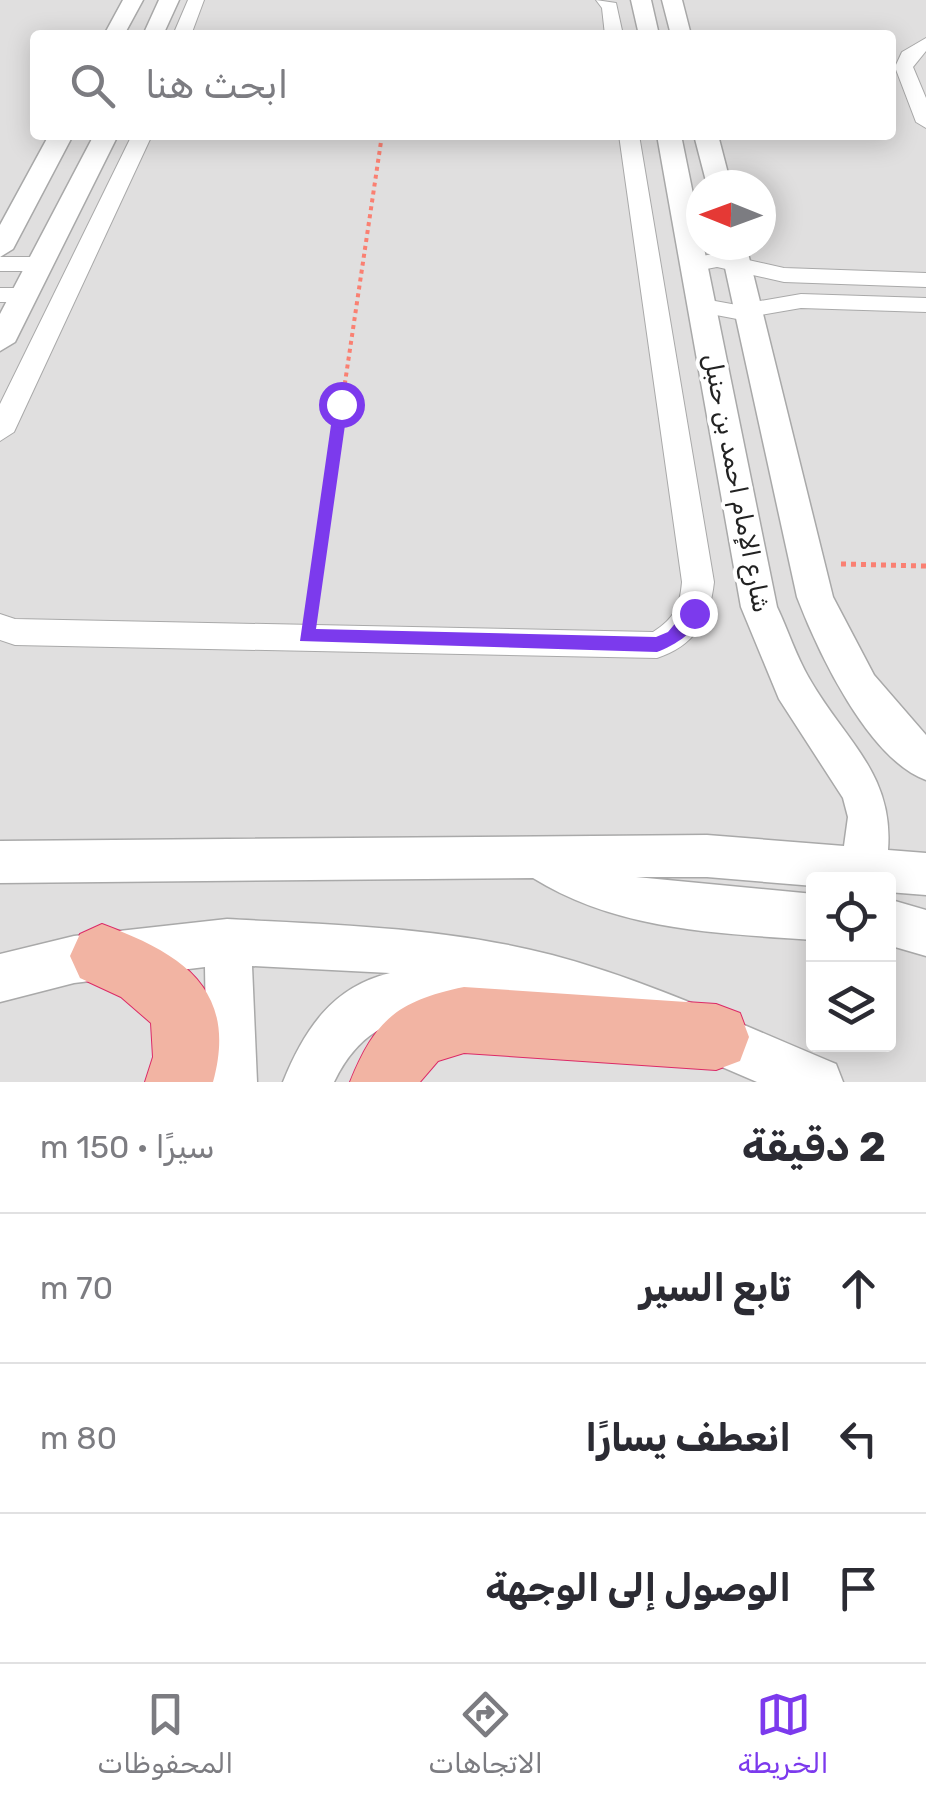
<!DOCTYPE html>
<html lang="ar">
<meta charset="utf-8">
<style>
body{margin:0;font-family:Rubik,Vazirmatn,sans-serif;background:#f2f2f3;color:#2b2b33;direction:rtl}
.controls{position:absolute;right:30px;bottom:30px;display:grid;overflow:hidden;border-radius:10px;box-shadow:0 5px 25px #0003}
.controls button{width:90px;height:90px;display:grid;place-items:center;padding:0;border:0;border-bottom:2px solid #e1e1e2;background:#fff;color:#2b2b33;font:50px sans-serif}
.compass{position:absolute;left:686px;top:170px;width:90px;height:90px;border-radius:50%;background:#fff;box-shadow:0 5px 25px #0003;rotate:271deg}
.stop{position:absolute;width:30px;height:30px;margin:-22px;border:8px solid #7c3aed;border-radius:50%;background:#fff}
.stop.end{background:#7c3aed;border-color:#fff;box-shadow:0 2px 10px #0008}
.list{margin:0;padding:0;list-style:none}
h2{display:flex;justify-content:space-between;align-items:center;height:130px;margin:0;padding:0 40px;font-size:42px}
h2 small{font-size:32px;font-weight:400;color:#7c7c81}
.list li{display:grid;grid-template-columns:65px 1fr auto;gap:30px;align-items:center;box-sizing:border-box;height:150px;padding:0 40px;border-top:2px solid #e1e1e2}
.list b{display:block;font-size:38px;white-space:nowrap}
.list em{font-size:32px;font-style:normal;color:#7c7c81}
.icon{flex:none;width:55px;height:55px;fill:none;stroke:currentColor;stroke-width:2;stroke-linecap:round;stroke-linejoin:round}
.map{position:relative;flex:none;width:926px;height:1082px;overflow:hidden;direction:ltr}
.search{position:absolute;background:#fff;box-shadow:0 5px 25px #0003;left:30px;right:30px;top:30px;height:110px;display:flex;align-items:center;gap:25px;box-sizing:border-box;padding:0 35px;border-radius:10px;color:#7c7c81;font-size:38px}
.sheet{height:580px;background:#fff}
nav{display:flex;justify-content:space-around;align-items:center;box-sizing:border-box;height:140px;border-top:2px solid #e1e1e2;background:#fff;font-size:28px;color:#7c7c81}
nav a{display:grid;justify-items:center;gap:5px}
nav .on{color:#7c3aed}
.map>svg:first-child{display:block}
</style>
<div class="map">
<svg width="926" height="1082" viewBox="0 0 926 1082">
<rect width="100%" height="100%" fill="#f2efe9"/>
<path fill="#e0dfdf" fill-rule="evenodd" d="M0 0H926V1082H0ZM35 35H891V135H35ZM701 185H761V245H701ZM814 879H888V1044H814Z"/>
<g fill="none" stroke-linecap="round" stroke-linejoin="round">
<g stroke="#a9a9a9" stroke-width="2">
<path id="minor" d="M188 0H204L191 35H173Z
M596 0 616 3 623 35H605L602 8Z
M926 38V51L913 67 926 98V128L916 122 895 67 902 52Z
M132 135H152L14 432 0 441V404Z
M619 135H639L714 582C710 620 694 646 657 658L15 645 0 640V614L15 619 653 632C674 619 680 606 682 582Z
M717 253 784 268 926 273V287L784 282 717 267 696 271 684 264 688 259Z
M0 257H41L53 264 41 271H0Z
M0 288H25L37 295 25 302H0Z
M801 294 926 298V312L801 308 737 319 695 311 692 306 704 299 737 305Z"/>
</g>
<g stroke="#a9a9a9" stroke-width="3">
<path id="tertiary" d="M123 0H143L124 35H104Z
M159 0H179L163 35H143Z
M631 0H651L659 35H639Z
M662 0H682L691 35H671Z
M49 135H73L13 249 0 257V225Z
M94 135H118L15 342 0 351V314Z
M657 135H681L777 607C788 630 796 656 809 678 844 740 894 773 888 850L926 853V895L888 892V879H814V886L707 877H636L814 894V940C716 933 619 931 533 878L0 883V841L707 835 844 846 848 817 843 798 779 699 741 607Z
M694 135H718L731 185H707Z
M720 245H746L833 597 874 675 926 735V780C868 759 818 652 797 597Z
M888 899 926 910V956L888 945Z
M227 919C337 925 444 927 552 955 650 981 742 1025 836 1064L843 1082H757L622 1024 516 995 510 1015C490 1023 477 1019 456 1017 398 1012 360 1028 334 1082H283C304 1030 332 987 390 973L252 966 257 1082H207L205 967 74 983 0 1002V954L74 936Z"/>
</g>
<g stroke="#dc2a67" stroke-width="2">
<path id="trunk" d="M102 924C180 953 239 988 213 1082H145L153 1057 151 1023 121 997 80 978 70 956 80 934Z
M464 987 716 1004 740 1013 749 1037 740 1061 716 1070 464 1053 438 1061 420 1082H350C375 1020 397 1001 464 987Z"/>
</g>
<path stroke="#fa8072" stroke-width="4" stroke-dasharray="4 4" stroke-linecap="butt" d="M340 416 382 135"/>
<path stroke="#fa8072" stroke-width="5" stroke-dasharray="5 5" stroke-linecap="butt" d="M841 564 926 566
M310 613 340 414"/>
<use href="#minor" fill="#fff" fill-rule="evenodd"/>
<use href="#tertiary" fill="#fff" fill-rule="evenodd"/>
<use href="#trunk" fill="#f2b4a3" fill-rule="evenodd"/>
</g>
<path fill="#7c3aed" d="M341 400 348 404 316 629 656 637 668 632 688 608H701C704 628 675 645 657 652L300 641 334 404Z"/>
<g text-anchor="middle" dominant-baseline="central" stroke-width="8" stroke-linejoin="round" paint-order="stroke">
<g font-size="25" fill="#222" stroke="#fff">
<text transform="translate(737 483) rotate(79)">شارع الإمام احمد بن حنبل</text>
</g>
</g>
</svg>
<div class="controls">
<button><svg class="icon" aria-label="locate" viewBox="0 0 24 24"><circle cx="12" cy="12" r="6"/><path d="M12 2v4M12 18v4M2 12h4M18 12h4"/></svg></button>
<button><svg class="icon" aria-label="layers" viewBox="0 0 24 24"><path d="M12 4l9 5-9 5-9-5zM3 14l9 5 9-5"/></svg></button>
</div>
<svg class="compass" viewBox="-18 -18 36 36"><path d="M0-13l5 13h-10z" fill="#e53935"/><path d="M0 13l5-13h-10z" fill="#7c7c81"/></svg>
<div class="stop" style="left:341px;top:404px"></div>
<div class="stop end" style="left:694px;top:613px"></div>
<div class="search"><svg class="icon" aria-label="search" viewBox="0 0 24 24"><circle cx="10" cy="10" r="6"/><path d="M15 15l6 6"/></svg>ابحث هنا</div>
</div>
<section class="sheet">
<h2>2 دقيقة<small>سيرًا · 150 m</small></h2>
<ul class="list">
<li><svg class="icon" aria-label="ahead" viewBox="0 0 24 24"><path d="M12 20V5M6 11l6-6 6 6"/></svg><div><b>تابع السير</b></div><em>70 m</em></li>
<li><svg class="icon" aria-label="left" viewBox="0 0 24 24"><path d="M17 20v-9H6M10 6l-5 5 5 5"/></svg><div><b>انعطف يسارًا</b></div><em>80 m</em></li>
<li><svg class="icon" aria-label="arrive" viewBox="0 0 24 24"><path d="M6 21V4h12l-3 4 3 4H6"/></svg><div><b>الوصول إلى الوجهة</b></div></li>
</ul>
</section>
<nav>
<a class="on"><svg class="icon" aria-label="map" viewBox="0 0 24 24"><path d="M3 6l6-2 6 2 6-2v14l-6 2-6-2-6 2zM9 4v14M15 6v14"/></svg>الخريطة</a>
<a><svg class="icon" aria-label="directions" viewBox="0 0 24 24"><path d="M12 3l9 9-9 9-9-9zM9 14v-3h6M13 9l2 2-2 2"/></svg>الاتجاهات</a>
<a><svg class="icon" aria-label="saved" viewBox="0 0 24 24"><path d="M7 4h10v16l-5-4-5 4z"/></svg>المحفوظات</a>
</nav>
